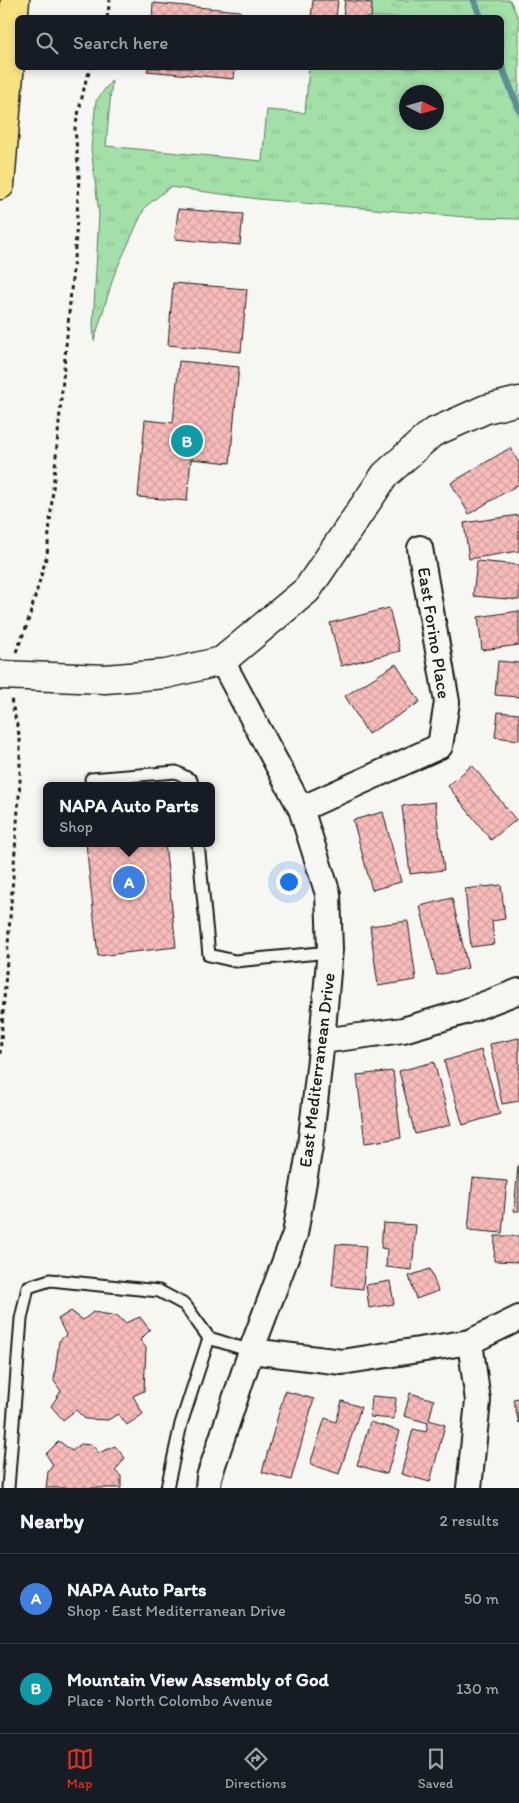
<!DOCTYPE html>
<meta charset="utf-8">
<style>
body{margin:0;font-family:Itim,sans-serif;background:#242831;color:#f1f3f6}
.compass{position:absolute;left:399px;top:85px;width:45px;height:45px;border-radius:50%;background:#171b24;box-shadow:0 2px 8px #0003;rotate:95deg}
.you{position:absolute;left:288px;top:881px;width:18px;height:18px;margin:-12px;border:4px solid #fff;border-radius:50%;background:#1a73e8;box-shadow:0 0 0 8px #1a73e833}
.badge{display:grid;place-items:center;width:32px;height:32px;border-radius:50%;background:#d93025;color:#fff;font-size:16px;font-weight:700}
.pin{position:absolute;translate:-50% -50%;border:2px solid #fff;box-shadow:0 1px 5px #0006}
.popup{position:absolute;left:43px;top:782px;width:172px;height:65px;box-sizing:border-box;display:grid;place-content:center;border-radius:8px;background:#171b24;filter:drop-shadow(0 1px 4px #0005);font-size:16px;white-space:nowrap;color:#9ea1a6}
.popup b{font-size:19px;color:#f1f3f6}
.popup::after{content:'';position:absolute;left:50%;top:100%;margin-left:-10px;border:10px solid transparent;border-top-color:#171b24}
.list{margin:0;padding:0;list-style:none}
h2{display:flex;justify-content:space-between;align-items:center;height:65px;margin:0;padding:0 20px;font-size:21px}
h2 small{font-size:16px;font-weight:400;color:#9ea1a6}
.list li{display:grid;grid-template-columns:32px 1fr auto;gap:15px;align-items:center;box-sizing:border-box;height:90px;padding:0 20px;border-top:1px solid #363941}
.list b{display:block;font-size:19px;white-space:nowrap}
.list p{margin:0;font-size:16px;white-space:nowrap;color:#9ea1a6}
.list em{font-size:16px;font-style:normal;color:#9ea1a6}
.icon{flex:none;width:28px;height:28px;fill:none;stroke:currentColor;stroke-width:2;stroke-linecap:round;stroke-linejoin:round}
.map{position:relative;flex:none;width:519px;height:1488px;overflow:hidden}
.search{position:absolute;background:#171b24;box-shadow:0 2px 8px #0003;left:15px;right:15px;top:15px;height:55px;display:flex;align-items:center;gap:12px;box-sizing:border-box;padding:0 18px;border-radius:8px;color:#9ea1a6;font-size:19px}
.sheet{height:245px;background:#171b24}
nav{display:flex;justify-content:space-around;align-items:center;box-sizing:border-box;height:70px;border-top:1px solid #363941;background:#171b24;font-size:14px;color:#9ea1a6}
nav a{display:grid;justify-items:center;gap:2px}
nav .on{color:#d93025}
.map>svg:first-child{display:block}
</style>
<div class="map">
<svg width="519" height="1488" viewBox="0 0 519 1488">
<defs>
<pattern id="grass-tufts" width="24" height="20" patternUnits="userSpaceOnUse" patternTransform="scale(1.25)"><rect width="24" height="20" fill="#a2e0a8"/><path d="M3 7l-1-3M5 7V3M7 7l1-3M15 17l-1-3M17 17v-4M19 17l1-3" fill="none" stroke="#8bc090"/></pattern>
<pattern id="building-cross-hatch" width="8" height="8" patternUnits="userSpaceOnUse" patternTransform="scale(1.25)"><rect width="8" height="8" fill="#f8bcba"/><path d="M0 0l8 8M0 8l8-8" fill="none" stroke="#d4a19f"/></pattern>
</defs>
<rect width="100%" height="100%" fill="#f6f6f2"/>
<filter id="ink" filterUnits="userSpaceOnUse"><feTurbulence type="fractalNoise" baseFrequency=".02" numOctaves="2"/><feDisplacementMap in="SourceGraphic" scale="10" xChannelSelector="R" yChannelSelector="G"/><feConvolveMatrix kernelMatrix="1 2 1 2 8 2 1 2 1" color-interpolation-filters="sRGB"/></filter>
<g filter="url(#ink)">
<path fill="url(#grass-tufts)" stroke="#5f7e62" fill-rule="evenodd" d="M368 0H510L519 20V219L477 218 258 199 170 187 145 207 114 275 94 341 93 325 99 214 91 148 96 101 112 80 106 146 262 161 267 110 305 113 309 68H502V18L367 17ZM406 92H436V122H406Z"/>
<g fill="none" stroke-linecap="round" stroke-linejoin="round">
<path stroke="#5e8d95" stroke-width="7" d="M474 0 481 18
M502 67 519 110"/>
</g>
<path fill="url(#building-cross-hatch)" stroke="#1c1c1c" d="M313 0H338L336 18H311Z
M345 0 372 3 371 18H343Z
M153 3 240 11V18H152Z
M148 68H235L234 79 147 71Z
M178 209 243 214 240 245 175 239Z
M173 283 247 289 241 352 168 345Z
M179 361 239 367 230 463 191 459 187 501 138 497 145 420 173 423Z
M510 448 519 463V484L469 514 451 483Z
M519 515V551L469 559 464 523Z
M477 561 519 565V600L473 596Z
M389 608 400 651 341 666 330 623Z
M519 611V645L482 650 478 617Z
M498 661 519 663V697L495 695Z
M396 664 420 702 368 734 345 696Z
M498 712 519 714V740L495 737Z
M472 765 516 820 491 840 448 786Z
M435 802 444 870 410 874 402 806Z
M383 812 401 882 372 890 353 820Z
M86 843H165L176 947 98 956Z
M501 885 505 919 492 921 494 944 471 947 465 889Z
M452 898 468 968 437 975 420 906Z
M408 921 416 980 378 986 370 926Z
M519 1038V1101L502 1104 490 1044Z
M481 1050 500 1114 463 1125 444 1061Z
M434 1062 451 1125 415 1134 399 1071Z
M393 1071 401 1138 365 1143 357 1075Z
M518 1166H519V1211H514Z
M473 1178 507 1181 502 1233 468 1230Z
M383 1223 416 1225 412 1270 386 1267 387 1249 381 1248Z
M495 1236H519V1262L494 1261Z
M336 1244 366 1246 363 1289 332 1286Z
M430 1269 438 1291 416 1299 409 1276Z
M390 1281 394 1304 369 1308 366 1285Z
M71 1311 83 1320 93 1312 118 1316 125 1323 140 1317 150 1330 140 1340 146 1348 144 1391 133 1396 143 1414 127 1425 118 1414 108 1420 85 1419 76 1410 63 1420 51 1406 61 1391 54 1381 59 1341 66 1335 58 1319Z
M285 1391 314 1399 291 1480 262 1472Z
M410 1393 434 1400 429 1420 445 1425 430 1482 401 1474 413 1429 426 1432 428 1423 404 1416Z
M372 1396 396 1398 394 1419 370 1417Z
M519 1398V1423L513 1399Z
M342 1401 361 1407 339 1474 310 1464 325 1418 336 1422Z
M370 1422 400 1431 387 1474 357 1465Z
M59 1441 72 1451 81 1444 92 1445 99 1453 115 1446 125 1458 115 1471 121 1476V1488H46L48 1472 53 1465 46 1454Z"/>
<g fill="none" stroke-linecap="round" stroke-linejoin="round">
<g stroke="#1c1c1c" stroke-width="15">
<path id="service" d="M91 779 176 772 191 780 192 786
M198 843 209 955 235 961 330 952
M8 1488 21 1319 28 1287 50 1280 159 1291 185 1305 209 1338 251 1351
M167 1488 181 1424 209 1338"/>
</g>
<g stroke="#1c1c1c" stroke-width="28">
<path id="minor" d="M301 809 440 746 447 702 420 548
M322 1041 403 1030 464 1012 519 991
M251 1351 342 1362 470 1342 519 1318
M208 1488 209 1477 251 1351 295 1234 310 1146 322 1041 330 949 328 894 301 809 222 661
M469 1488 478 1401 470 1342"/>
</g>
<g stroke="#1c1c1c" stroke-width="31">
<path id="tertiary" d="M0 675 105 679 166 674 222 661 307 590 385 475 432 433 486 409 519 401"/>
</g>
<g stroke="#1c1c1c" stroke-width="31">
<path id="trunk" d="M0 185 15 0"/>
</g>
<path stroke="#1c1c1c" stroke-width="3" stroke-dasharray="4 4" stroke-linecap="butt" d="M107 18 110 0
M16 652 27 625 47 555 76 236 79 176 75 128 86 80 91 68
M0 1054 20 782V739L11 699"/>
<use href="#service" stroke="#f6f6f2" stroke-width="11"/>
<use href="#minor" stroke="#f6f6f2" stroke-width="24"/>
<use href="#tertiary" stroke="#f6f6f2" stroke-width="28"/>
<use href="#trunk" stroke="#f7e281" stroke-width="28"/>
</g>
</g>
<g text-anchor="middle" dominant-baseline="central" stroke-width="4" stroke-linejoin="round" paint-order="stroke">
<g font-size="18" fill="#1c1c1c" stroke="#f6f6f2">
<text transform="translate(434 633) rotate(81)">East Forino Place</text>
<text transform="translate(317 1070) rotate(-83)">East Mediterranean Drive</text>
</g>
</g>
</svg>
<svg class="compass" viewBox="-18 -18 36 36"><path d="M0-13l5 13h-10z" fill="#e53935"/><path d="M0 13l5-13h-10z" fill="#9ea1a6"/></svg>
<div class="you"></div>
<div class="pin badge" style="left:129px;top:882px;background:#3f7fe0">A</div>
<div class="popup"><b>NAPA Auto Parts</b>Shop</div>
<div class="pin badge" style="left:187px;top:441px;background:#0f9aa8">B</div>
<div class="search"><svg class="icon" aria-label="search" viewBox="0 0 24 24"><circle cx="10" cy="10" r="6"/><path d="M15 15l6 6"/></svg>Search here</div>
</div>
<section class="sheet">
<h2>Nearby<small>2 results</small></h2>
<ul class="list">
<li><span class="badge" style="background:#3f7fe0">A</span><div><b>NAPA Auto Parts</b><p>Shop · East Mediterranean Drive</p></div><em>50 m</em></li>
<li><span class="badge" style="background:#0f9aa8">B</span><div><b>Mountain View Assembly of God</b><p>Place · North Colombo Avenue</p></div><em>130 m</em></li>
</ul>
</section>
<nav>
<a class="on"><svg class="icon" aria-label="map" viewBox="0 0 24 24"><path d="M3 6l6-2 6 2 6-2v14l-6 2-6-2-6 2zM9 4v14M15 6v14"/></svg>Map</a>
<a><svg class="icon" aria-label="directions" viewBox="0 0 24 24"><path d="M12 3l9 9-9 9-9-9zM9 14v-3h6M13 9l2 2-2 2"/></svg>Directions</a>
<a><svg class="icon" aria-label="saved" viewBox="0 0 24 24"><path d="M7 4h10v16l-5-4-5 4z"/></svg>Saved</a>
</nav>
